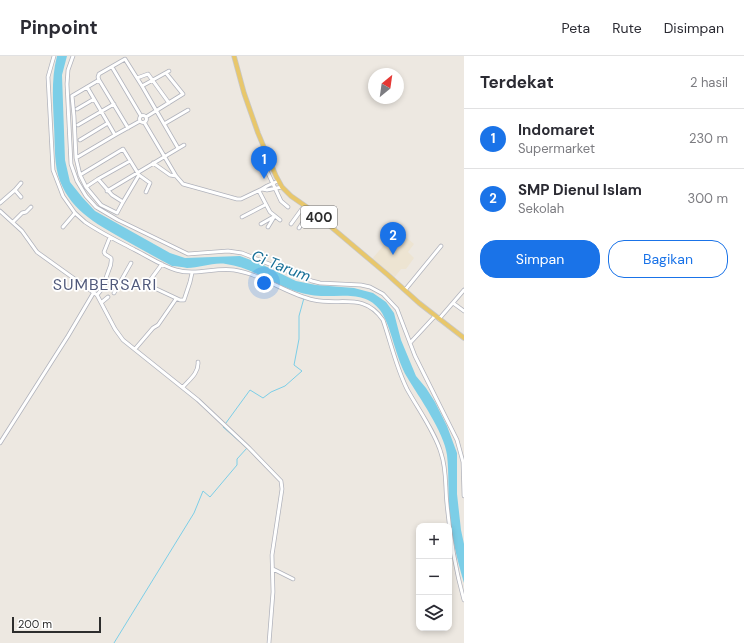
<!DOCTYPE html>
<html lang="id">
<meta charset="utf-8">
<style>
body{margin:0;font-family:"DM Sans",sans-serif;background:#f7f7f7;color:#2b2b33}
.controls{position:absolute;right:12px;bottom:12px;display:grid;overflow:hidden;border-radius:8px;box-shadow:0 2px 6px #0003}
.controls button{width:36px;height:36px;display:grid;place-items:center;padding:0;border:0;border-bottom:1px solid #e1e1e2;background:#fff;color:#2b2b33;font:20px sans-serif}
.compass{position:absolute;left:368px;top:12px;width:36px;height:36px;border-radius:50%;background:#fff;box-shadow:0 2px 6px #0003;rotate:29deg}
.scale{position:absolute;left:12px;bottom:10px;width:89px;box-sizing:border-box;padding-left:4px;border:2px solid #2d2d2d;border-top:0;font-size:11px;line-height:14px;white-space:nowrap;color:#2d2d2d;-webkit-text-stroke:3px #fff;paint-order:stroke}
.you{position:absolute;left:264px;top:227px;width:14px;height:14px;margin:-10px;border:3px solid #fff;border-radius:50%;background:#1a73e8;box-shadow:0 0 0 6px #1a73e833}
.badge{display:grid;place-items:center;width:26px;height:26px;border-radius:50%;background:#1a73e8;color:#fff;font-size:13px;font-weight:700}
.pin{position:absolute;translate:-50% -33px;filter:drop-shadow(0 1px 2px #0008)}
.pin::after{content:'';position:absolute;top:21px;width:14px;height:12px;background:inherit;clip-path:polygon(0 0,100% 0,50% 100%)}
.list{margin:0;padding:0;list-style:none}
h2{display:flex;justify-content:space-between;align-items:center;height:52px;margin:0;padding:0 16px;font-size:17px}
h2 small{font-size:13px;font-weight:400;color:#7c7c81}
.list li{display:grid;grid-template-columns:26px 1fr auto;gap:12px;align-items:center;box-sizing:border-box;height:60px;padding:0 16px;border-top:1px solid #e1e1e2}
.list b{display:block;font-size:15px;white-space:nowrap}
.list p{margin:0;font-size:13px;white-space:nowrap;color:#7c7c81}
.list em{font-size:13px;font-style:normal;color:#7c7c81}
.actions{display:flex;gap:8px;padding:12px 16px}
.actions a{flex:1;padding:9px 0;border:1px solid #1a73e8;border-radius:16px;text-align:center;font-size:14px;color:#1a73e8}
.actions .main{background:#1a73e8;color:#fff}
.icon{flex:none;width:22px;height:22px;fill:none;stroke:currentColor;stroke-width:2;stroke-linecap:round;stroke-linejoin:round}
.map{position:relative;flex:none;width:464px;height:587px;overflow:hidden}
header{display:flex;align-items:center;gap:24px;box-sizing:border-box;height:56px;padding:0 20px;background:#fff;border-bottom:1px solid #e1e1e2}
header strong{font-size:19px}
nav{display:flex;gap:22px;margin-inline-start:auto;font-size:14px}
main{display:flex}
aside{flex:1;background:#fff}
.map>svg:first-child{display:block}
</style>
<header>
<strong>Pinpoint</strong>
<nav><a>Peta</a><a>Rute</a><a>Disimpan</a></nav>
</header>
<main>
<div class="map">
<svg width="464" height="587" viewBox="0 0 464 587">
<rect width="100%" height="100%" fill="#ede8e1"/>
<path fill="#ede4d2" d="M397 174 414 188 408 196 414 202 406 213H401L394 222 372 203Z"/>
<path fill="#7ccee7" d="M57 0H67L62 19 65 104 70 126 82 141 95 155 170 197 185 202 240 200 261 208 296 225 316 229 354 232 373 237 386 246 394 257 401 284 416 320 426 332 435 346 447 370 457 397V438L461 474 464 488V527C457 503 451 479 449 453 448 435 449 416 447 399 444 376 419 341 407 321 395 301 392 271 380 254 364 232 333 243 311 239 281 235 256 212 226 208 213 206 200 212 187 212 182 211 177 210 172 210 155 201 139 192 123 183 95 167 68 153 58 119 54 103 55 86 54 70 53 46 51 23 57 0Z"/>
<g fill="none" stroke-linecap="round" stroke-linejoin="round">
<path stroke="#7ccee7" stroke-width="1" d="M114 587 194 457 203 435 210 441 237 409V403L247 392 223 371 250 334 263 342 271 336 285 330 302 315 294 309 299 283V260L304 242"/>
<g stroke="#b1b3bc" stroke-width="4.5">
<path id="minor" d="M54 0 48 21 53 114 63 140 75 157 85 166C101 177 118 185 135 194 149 201 162 210 176 214 196 220 215 211 234 214 262 218 286 238 314 244 341 250 364 236 383 264 391 287 396 311 407 333 418 353 435 376 441 397 447 414 445 431 447 448 450 481 455 512 464 544
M73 0 68 14 67 28 71 108 77 125 86 140 96 151 118 164 188 198 228 195 242 197 312 225 320 227 361 229 370 231 383 238 397 253 415 300 457 384 463 406 464 440
M112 11 141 60
M137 22 148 18 169 47
M99 24 98 21 99 18 125 3 142 30 169 15
M142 30 178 92
M87 31 115 79 140 65
M77 53 94 43
M139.5 63a3.5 3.5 0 1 1 7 0a3.5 3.5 0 1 1-7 0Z
M146 61 183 38 166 17
M144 66 176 120 183 128 237 143H241L262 133
M164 68 188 54
M78 69 114 48
M80 84 108 67
M76 102 74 60 72 40 99 24 128 72
M261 102 281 145 288 151
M153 107 170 119 176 120
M80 119 123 93 139 119 123 146
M139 119 150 127 146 136
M98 123 112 139 123 146 117 157 101 149 86 131Z
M98 123 130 105
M278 125 267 130 262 133 267 134 282 131
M86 131 80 119 76 102 115 79
M15 134 21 141
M107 135 184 89
M259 135 270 156 280 164
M0 147 15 134 21 127
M0 155 22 175 37 196 97 239 115 273 123 284 198 344 249 392 281 425 282 433 272 499 273 536 269 587
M242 161 265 149
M13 166 22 157 26 156 31 151
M261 168 275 160
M291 168 304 150
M63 171 75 157
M268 171 274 161
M299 172 311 154
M162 208 148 227V229L180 244H184L190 226 192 217
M405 234 441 190
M114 237 131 207
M97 239 106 228C104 217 113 213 111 202L105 198 104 196 110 181
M102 246 108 241
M453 247 464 255
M439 263 464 234
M410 287 435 260
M135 293 153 272 158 269 176 243
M183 331C189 324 199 317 198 306
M0 387 68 280 94 236
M273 513 293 523"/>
</g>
<g stroke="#c8c8c8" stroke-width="5.5">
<path id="major" d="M234 0 244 37 258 77 276 120 282 131 291 140 311 154 388 219 419 247 464 282"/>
</g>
<use href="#minor" stroke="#fff" stroke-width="3"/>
<use href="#major" stroke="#e8c76b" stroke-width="4"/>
</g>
<g text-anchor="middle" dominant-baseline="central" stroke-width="3.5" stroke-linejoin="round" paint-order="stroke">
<rect fill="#fff" stroke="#6c6c6c" stroke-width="1" x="301" y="150" width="36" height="22" rx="3"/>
<g font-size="13" font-weight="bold" fill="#2d2d2d">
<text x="319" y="161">400</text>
</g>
<g font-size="15" font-style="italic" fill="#176f97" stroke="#fff">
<text transform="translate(281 210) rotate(21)">Ci Tarum</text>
</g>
<g font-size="16" letter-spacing="1" fill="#50597b" stroke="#fff">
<text x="105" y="228">SUMBERSARI</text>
</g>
</g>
</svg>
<div class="controls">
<button>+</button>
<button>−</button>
<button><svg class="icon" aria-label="layers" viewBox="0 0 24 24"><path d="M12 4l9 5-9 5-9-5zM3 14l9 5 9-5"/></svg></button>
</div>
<svg class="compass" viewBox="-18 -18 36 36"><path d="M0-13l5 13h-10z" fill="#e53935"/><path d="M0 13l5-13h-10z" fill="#7c7c81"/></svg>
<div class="scale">200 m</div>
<div class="you"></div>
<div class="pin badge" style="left:264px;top:123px">1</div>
<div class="pin badge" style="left:393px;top:199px">2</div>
</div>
<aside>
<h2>Terdekat<small>2 hasil</small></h2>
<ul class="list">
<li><span class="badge">1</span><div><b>Indomaret</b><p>Supermarket</p></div><em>230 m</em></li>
<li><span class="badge">2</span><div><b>SMP Dienul Islam</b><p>Sekolah</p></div><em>300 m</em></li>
</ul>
<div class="actions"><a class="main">Simpan</a><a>Bagikan</a></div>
</aside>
</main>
